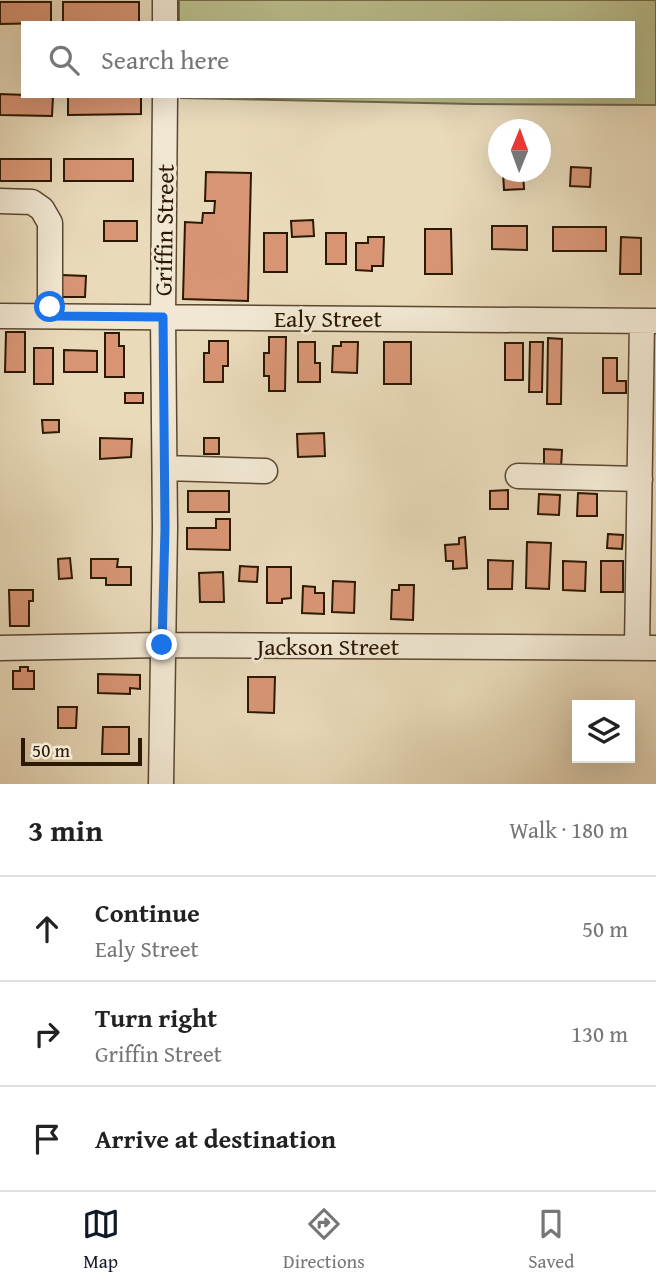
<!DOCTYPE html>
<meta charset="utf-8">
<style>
body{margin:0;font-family:"Gentium Book Plus",serif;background:#f2f2f2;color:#222}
.controls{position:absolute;right:21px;bottom:21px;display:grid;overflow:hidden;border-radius:0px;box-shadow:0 7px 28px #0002}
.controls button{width:63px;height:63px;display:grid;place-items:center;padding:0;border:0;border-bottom:2px solid #e0e0e0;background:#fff;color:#222;font:35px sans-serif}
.compass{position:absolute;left:488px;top:119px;width:63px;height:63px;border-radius:50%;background:#fff;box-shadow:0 7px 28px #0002;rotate:1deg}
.scale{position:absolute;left:21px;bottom:18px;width:121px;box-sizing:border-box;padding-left:7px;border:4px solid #2c1803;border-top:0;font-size:19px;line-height:24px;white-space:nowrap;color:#2c1803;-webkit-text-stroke:5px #f1e7d2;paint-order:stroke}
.stop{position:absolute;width:21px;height:21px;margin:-16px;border:5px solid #1a73e8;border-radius:50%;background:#fff}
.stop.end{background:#1a73e8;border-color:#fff;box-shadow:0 2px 7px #0008}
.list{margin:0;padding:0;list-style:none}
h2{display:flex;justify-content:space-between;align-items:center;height:91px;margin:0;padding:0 28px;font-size:30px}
h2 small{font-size:23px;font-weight:400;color:#767676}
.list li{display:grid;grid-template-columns:46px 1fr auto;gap:21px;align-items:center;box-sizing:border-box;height:105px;padding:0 28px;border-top:2px solid #e0e0e0}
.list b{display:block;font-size:26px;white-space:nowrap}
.list p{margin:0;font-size:23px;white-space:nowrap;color:#767676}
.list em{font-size:23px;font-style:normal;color:#767676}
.icon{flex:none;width:38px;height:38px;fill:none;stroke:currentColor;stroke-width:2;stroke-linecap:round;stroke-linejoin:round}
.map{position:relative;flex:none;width:656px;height:784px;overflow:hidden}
.search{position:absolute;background:#fff;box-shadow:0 7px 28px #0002;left:21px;right:21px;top:21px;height:77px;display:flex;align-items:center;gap:18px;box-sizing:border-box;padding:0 24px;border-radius:0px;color:#767676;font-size:26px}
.sheet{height:406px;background:#fff}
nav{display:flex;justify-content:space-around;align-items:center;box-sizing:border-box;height:98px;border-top:2px solid #e0e0e0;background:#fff;font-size:19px;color:#767676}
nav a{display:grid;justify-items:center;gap:4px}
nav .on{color:#111827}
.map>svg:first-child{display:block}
</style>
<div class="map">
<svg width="656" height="784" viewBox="0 0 656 784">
<rect width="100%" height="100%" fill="#e9daba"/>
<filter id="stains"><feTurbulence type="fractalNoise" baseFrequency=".00286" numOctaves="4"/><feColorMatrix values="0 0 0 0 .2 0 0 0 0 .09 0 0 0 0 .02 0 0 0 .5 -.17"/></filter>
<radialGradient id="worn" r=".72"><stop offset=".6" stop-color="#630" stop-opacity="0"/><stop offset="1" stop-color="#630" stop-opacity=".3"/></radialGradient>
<path fill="#bbbe8c" stroke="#746b48" stroke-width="2" d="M179 0H656V105L474 104 180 98 633 96V23H179Z"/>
<path fill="#d89574" stroke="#2c1803" stroke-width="2" d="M0 2H51V23L0 24Z
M63 2H139V23H63Z
M0 94 53 96 52 116 0 115Z
M68 96H141V114L68 115Z
M0 159H51V181H0Z
M64 159H133V181H64Z
M571 167 591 168 590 187 570 186Z
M206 172 251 173 248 301 183 299 185 222 202 223 203 213H214L215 201H205Z
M503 172H523L524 189 504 190Z
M313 220 314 236 292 237 291 221Z
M104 221H137V241H104Z
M492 226H527V250L492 249Z
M553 227H606V251H553Z
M425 229H451L452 274H425Z
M264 233H287V272H264Z
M326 233H346V264H326Z
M368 237H384L383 266H372V271L356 270V243H368Z
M621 237 641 238V274H620Z
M62 275 86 276 85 297H62Z
M6 332H25V372H5Z
M105 333H119V346H124V377H105Z
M269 337H286L285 391H269V376H264V353H269Z
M548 338 562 339 561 404H547Z
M209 341H228V366H223V382H204V353H209Z
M298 342H315V363H320V382H298Z
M341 342H358L357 373 332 372 333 346H341Z
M384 342H411V384H384Z
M530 342H543L542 392H529Z
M505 343H523V380H505Z
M34 348H53V384H34Z
M64 350 97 351V372H64Z
M603 358H617V381H626V393H603Z
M125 393H143V403H125Z
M42 420H59V432L43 433Z
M324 433 325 456 298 457 297 434Z
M100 438 132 439 131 457 100 459Z
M204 438H219V454H204Z
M544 449 562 450 561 467 544 466Z
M508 490V509H490V491Z
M188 491H229V512H188Z
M578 493 597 494V516H577Z
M539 494 560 495 559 515 538 514Z
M216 519H230V550L187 549V528H216Z
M608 534 623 535 622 549 607 548Z
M465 537 467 568 453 569V561H446L445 545 459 544V538Z
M527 542 551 543 549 589 526 588Z
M70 558 72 578 59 579 58 559Z
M91 559H118L117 567H131V585H106V578H91Z
M488 560 513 561 512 589H488Z
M563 561 586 562 585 591 563 590Z
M601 561H623V592H601Z
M240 566 258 567 257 582 239 581Z
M267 567H291V598L282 599V603H267Z
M223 572 224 602H200L199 573Z
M333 581 355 582 354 613 332 612Z
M399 585H414L413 620 391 619 392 590H399Z
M303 586 315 587V593H324V614L302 613Z
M9 590H33V601H29V626H10Z
M20 667H28V671H34V689H13V671H20Z
M98 674 140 675V689L130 688V694L98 693Z
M248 677H275L274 713 248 712Z
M58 707H77L76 728H58Z
M103 727H129V754H102Z"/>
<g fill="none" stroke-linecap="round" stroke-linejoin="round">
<g stroke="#5b4831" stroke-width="27">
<path id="minor" d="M165 23V0
M0 201 32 202 42 209 50 223V316
M0 316 656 321
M165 468 265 471
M518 476 640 479
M0 648 162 645 656 648
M637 648 642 321
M161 784 165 528 163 317 165 96"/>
</g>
<use href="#minor" stroke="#f1e7d2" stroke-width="24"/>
</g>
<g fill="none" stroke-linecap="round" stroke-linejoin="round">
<path stroke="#1a73e8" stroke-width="9" d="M50 307V316L163 317 165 528 162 645"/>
</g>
<g text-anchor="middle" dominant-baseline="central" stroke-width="6" stroke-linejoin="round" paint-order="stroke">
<g font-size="24" fill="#2c1803" stroke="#f1e7d2">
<text transform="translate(164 230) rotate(-89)">Griffin Street</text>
<text x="328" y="318">Ealy Street</text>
<text x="328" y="646">Jackson Street</text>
</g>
</g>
<rect width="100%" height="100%" filter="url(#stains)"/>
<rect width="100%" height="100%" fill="url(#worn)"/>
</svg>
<div class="controls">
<button><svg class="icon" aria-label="layers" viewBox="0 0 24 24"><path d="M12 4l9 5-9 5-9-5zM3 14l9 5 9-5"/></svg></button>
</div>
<svg class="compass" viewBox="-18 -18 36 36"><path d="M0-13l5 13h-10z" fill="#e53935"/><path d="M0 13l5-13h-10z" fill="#767676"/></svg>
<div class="scale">50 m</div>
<div class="stop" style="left:50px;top:307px"></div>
<div class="stop end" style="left:162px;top:645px"></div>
<div class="search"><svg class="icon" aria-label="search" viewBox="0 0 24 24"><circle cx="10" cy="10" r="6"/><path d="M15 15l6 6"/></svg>Search here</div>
</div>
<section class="sheet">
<h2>3 min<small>Walk · 180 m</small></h2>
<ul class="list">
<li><svg class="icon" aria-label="ahead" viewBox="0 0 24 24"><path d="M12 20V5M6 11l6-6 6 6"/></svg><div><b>Continue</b><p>Ealy Street</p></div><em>50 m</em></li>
<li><svg class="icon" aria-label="right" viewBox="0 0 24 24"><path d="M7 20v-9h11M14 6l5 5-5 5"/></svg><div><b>Turn right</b><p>Griffin Street</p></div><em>130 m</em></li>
<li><svg class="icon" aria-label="arrive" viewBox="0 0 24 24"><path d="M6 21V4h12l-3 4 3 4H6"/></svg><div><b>Arrive at destination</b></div></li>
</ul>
</section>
<nav>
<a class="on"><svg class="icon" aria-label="map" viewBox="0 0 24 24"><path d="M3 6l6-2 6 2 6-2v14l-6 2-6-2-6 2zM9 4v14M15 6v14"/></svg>Map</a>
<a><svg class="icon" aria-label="directions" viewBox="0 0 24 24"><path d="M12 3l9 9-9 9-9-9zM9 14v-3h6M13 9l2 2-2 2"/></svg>Directions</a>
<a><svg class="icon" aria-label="saved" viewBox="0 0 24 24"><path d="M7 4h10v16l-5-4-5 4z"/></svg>Saved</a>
</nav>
